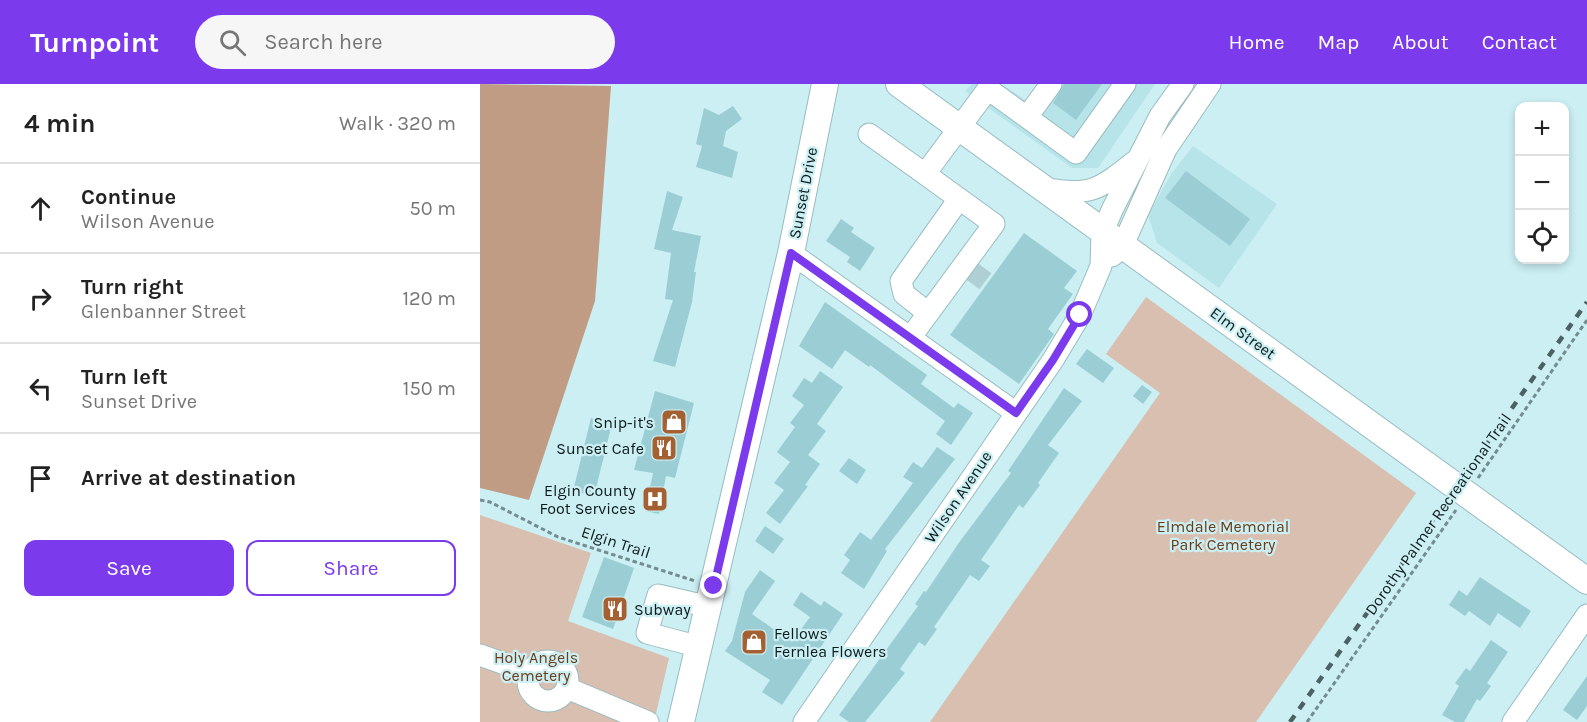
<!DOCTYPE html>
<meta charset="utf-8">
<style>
body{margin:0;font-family:Karla,sans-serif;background:#f6f6f6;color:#222}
.controls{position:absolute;right:18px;top:18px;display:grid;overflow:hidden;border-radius:12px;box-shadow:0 3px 9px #0003}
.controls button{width:54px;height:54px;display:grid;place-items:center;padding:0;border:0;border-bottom:2px solid #e0e0e0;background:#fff;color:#222;font:30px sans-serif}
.stop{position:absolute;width:18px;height:18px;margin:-14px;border:4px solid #7c3aed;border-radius:50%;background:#fff}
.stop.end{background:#7c3aed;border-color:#fff;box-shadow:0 2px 6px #0008}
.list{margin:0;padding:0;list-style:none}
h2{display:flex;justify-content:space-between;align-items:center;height:78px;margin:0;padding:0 24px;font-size:26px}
h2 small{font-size:20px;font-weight:400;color:#767676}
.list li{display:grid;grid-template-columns:39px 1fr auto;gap:18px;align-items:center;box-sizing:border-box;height:90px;padding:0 24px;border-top:2px solid #e0e0e0}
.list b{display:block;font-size:22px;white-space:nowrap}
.list p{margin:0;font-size:20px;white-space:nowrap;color:#767676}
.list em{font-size:20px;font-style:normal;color:#767676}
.actions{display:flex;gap:12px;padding:18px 24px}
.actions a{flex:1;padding:14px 0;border:2px solid #7c3aed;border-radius:12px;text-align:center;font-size:21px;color:#7c3aed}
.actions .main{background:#7c3aed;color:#fff}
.icon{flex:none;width:33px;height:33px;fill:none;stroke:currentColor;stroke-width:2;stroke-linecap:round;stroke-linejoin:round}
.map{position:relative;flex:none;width:1107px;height:638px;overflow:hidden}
header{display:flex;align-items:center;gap:36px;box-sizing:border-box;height:84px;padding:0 30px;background:#7c3aed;color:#fff}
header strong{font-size:28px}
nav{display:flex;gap:33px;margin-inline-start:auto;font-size:21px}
.search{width:420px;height:54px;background:#f6f6f6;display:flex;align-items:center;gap:15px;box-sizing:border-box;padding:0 21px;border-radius:33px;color:#767676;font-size:22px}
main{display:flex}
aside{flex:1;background:#fff}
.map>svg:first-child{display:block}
</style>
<header>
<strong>Turnpoint</strong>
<div class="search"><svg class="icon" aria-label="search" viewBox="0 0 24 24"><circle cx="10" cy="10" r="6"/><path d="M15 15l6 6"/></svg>Search here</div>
<nav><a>Home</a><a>Map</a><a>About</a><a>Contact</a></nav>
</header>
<main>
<aside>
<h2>4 min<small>Walk · 320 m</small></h2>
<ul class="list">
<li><svg class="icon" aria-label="ahead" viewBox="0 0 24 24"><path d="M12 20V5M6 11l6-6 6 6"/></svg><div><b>Continue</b><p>Wilson Avenue</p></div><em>50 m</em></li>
<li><svg class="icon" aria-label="right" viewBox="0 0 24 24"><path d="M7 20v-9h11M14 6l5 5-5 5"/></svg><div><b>Turn right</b><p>Glenbanner Street</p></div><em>120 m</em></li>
<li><svg class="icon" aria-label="left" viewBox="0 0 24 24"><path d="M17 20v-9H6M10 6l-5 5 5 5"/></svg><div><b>Turn left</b><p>Sunset Drive</p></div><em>150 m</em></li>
<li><svg class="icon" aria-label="arrive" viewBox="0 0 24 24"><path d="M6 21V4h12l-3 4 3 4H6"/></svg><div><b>Arrive at destination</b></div></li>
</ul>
<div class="actions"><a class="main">Save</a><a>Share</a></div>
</aside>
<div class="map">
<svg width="1107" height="638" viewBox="0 0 1107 638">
<rect width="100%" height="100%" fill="#cbeff3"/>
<path fill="#b7e4e9" d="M492 0H521L547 17 559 0H675L618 84H592L485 7Z
M713 62 797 120 739 204 677 159 668 131 692 89Z"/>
<path fill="#d8bfb0" d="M666 213 936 409 776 638H450L680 309 626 270Z
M0 431 111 469 88 537 189 574 174 638H0Z"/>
<path fill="#c19c85" d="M0 0 131 2 115 217 49 416 0 404Z"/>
<path fill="#9aced4" d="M584 0H622L596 36 573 19Z
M253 22 262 35 246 47 243 62 258 68 252 94 216 83 222 62 216 60 224 24 239 31Z
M706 87 770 135 750 162 685 114Z
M187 107 203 113 192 146 221 152 214 188H216L212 218 195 283 173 277 193 216 185 215 191 169 174 165Z
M361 135 374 144 371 148 395 164 380 187 367 178 370 173 346 157Z
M544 149 597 187 584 204 593 210 568 245 574 250 539 300 470 251Z
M345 218 447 291 441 300 474 324 478 319 493 329 471 361 456 350 465 337 390 281 389 283 365 266 352 285 319 262Z
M607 265 634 284 623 299 596 280Z
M340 287 363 303 337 340 346 347 328 371 340 380 325 401 328 402 300 440 286 429 304 406 294 399 310 378 297 368 315 343 310 339 324 321 312 312 324 294 332 299Z
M662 301 672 308 663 320 653 312Z
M584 304 602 317 568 361 579 369 558 399 560 401 543 424 539 421 501 476 510 482 499 497 490 491 454 543 457 545 445 562 439 558 420 585 425 589 385 638H369L359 631 438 522 435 520 444 507 446 508 478 460 531 389 528 387Z
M175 307 214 319 195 394 186 392 179 430 165 427 173 389 154 386Z
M111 334 132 340 114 412 93 407Z
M457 363 475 375 405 465 407 467 384 505 361 489 370 476 364 471 380 448 391 456 433 399 423 393 433 378 442 384Z
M369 374 386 386 377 400 359 387Z
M285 442 304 455 293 470 275 457Z
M124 473 154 484 133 545 102 533Z
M280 486 295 497 272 530 312 558 330 533 313 521 321 508 341 522 344 517 363 530 302 621 282 608 290 596 245 567 252 557 265 508Z
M1000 493 1051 527 1040 544 1018 529 1010 542 989 527 985 532 969 521 979 506 987 512Z
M1011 556 1028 568 1007 599 1011 602 1000 617 997 615 984 638H975L962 631 979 602 975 599 986 584 990 587Z
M1107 592V622L1097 636 1083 626Z"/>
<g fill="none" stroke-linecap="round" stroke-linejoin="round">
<path stroke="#aecfd3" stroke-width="21" stroke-dasharray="21 10" stroke-linecap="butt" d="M491 199 503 183"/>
<g stroke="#99bcc0" stroke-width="23">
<path id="minor" d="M547 33 571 0
M389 50 445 90
M564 104C609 113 619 106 654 78
M311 169 536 329
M632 172 642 163 686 65 730 0
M448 229 424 210 421 197 479 115
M430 254 514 140 445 90 508 5 596 69 645 0
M220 563 167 549 178 511 230 523
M0 571 50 589
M48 597a20 20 0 1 1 40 0a20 20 0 1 1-40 0Z
M87 604 168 638
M324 638 573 276 600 231 621 182 622 149 633 124 680 32 703 0
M1033 638 1107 531"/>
</g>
<g stroke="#99bcc0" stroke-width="28">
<path id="major" d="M419 0 1107 497
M201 638 311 169 345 0"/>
</g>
<path stroke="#738c8f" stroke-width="3" stroke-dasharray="4.5 3" stroke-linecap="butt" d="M998 394 1107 236
M0 416 10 418 78 453 215 497
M827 638 976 426"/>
<use href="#minor" stroke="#fff" stroke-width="21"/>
<use href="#major" stroke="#fff" stroke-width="26"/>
<path stroke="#4c6163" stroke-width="4.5" stroke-dasharray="8 8" stroke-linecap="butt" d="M810 638 1107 218"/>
</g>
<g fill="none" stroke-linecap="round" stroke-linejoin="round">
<path stroke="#7c3aed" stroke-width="8" d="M234 502 311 169 536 329 573 276 600 231"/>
</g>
<defs>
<g id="shop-square" transform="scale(1.35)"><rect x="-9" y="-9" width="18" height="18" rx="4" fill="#a46031" stroke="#cbeff3"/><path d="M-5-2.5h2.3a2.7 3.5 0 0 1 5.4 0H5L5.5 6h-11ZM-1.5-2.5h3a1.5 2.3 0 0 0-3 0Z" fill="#fff"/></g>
<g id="restaurant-square" transform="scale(1.35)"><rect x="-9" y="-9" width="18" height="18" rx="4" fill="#a46031" stroke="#cbeff3"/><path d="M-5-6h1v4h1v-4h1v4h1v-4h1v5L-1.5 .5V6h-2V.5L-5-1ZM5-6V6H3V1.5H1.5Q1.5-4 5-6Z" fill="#fff"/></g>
<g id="hospital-square" transform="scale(1.35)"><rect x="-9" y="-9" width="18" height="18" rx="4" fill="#a46031" stroke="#cbeff3"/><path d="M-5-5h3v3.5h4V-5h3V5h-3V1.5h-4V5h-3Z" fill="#fff"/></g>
</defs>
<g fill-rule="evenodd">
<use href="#shop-square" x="194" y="338"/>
<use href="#restaurant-square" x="184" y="364"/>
<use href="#hospital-square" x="175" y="415"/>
<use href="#restaurant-square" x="135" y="525"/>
<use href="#shop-square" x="274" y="558"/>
</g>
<g text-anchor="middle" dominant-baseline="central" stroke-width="4.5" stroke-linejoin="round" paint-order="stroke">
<g font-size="16" fill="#0d1a1b" stroke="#cbeff3">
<text transform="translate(323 109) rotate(-79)">Sunset Drive</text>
<text transform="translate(763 249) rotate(36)">Elm Street</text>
<text transform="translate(478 413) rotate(-56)">Wilson Avenue</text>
<text transform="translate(958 430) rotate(-55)">Dorothy Palmer Recreational Trail</text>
<text transform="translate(136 458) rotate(18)">Elgin Trail</text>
</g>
<g font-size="16" fill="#0d1a1b" stroke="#cbeff3" text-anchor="end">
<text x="174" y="338">Snip-it's</text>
<text x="164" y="364">Sunset Cafe</text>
<text x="156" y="406">Elgin County<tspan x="156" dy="18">Foot Services</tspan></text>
<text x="154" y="525" text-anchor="start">Subway</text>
<text x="294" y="549" text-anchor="start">Fellows<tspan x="294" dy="18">Fernlea Flowers</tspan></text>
</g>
<g font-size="16" fill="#6d3b18" stroke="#cbeff3">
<text x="743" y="442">Elmdale Memorial<tspan x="743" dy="18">Park Cemetery</tspan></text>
<text x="56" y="573">Holy Angels<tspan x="56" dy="18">Cemetery</tspan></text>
</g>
</g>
</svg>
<div class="controls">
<button>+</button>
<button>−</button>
<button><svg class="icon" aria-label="locate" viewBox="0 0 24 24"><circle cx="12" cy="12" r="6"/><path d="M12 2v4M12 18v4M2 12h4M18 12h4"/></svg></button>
</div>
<div class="stop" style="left:600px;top:231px"></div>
<div class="stop end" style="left:234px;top:502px"></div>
</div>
</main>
